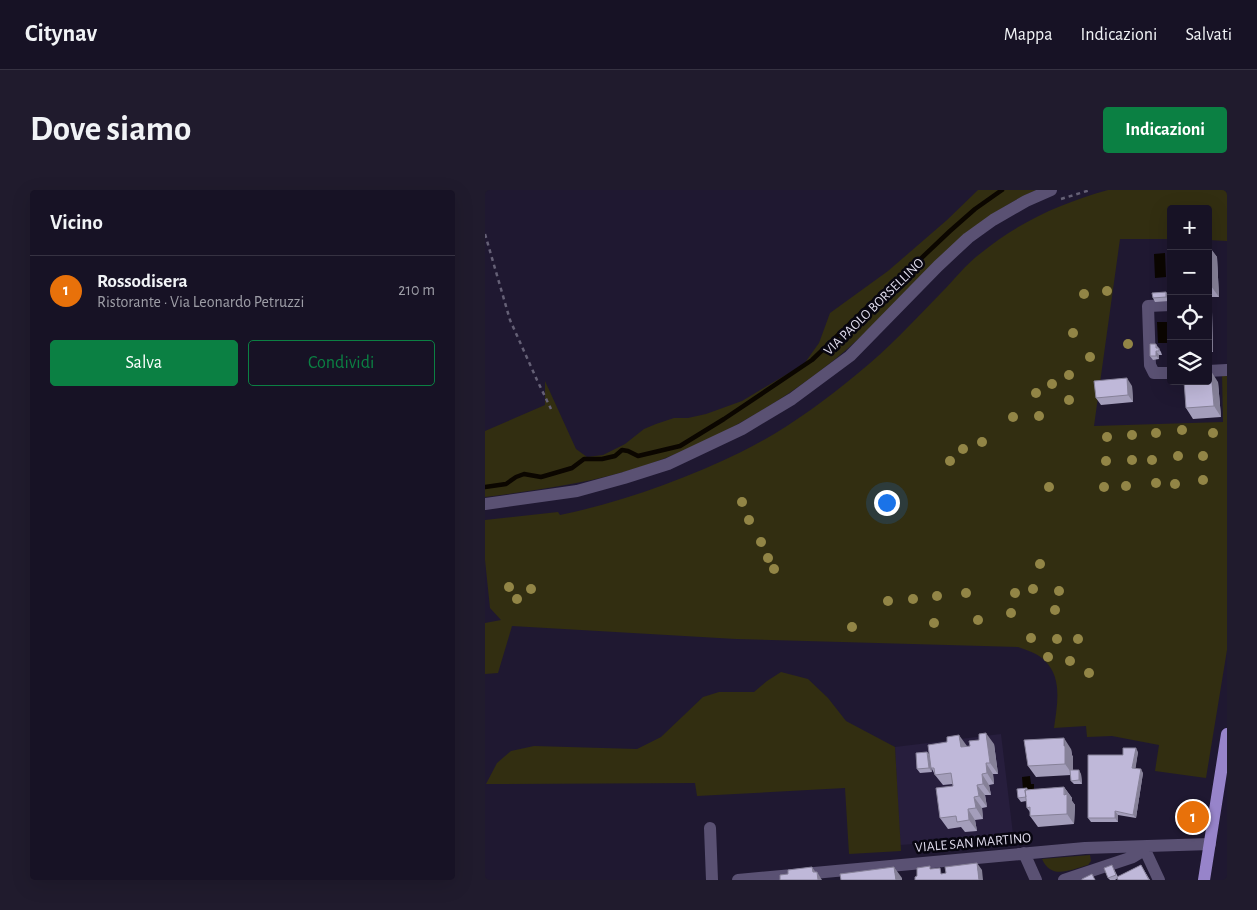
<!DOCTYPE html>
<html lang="it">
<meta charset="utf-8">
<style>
body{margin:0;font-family:"Alegreya Sans",sans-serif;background:#201b2d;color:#f1f3f6}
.controls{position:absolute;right:15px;top:15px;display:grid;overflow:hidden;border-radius:5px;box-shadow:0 5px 20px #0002}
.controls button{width:45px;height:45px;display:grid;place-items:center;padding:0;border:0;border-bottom:1px solid #363242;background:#171225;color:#f1f3f6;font:25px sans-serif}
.you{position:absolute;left:401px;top:312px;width:18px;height:18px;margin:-12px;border:4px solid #fff;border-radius:50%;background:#1a73e8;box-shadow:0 0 0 8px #1a73e833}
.badge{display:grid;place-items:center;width:32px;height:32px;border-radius:50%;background:#0b8043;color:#fff;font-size:16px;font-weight:700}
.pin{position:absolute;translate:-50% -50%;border:2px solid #fff;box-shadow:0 1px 5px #0006}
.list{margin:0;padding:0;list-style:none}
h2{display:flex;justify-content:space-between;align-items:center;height:65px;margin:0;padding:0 20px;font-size:21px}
h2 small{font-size:16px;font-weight:400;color:#9e9ea7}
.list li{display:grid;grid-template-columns:32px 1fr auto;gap:15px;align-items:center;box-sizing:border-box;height:70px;padding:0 20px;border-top:1px solid #363242}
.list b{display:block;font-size:19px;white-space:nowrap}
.list p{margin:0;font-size:16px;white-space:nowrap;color:#9e9ea7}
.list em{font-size:16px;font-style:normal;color:#9e9ea7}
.actions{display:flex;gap:10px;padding:15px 20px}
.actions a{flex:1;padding:11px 0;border:1px solid #0b8043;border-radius:5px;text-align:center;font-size:18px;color:#0b8043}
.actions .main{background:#0b8043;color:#fff}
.icon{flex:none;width:28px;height:28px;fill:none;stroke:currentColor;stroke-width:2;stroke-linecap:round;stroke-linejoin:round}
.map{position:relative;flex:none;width:742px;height:690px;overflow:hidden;border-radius:5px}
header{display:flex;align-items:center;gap:30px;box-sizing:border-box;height:70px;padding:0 25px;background:#171225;border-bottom:1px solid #363242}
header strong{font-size:24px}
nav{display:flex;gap:28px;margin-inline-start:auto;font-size:18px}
.intro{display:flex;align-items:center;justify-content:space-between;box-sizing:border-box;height:120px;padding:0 30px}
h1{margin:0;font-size:35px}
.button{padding:12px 22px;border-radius:5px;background:#0b8043;color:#fff;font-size:18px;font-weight:700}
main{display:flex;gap:30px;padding:0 30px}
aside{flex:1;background:#171225;border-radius:5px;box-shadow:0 5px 20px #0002}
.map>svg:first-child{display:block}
</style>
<header>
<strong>Citynav</strong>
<nav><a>Mappa</a><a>Indicazioni</a><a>Salvati</a></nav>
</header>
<div class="intro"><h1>Dove siamo</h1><a class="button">Indicazioni</a></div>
<main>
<aside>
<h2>Vicino<small></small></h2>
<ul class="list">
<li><span class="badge" style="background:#e8710a">1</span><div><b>Rossodisera</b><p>Ristorante · Via Leonardo Petruzzi</p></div><em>210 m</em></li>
</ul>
<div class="actions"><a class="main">Salva</a><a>Condividi</a></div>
</aside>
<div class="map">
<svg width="742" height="690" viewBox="0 0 742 690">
<rect width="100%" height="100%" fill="#1f1831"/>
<path fill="#271e3d" d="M516 544 528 644 443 649V653L415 655 410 557Z"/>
<path fill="#322e11" d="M493 0H551C477 32 429 99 370 152 311 205 231 252 156 277 105 293 53 300 0 307V241L60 215V191L91 259 102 267 118 265 140 254 159 239 171 234 189 228H203L221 224 257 211 319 174 334 153 345 123 403 81 462 30Z
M623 0H742V51L723 50V19H686V49H635L609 236 738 232 737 182H742V460L721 588 670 581 674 555 627 546 602 547 601 536 569 538C572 516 578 488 560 471 554 464 542 460 533 457L251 449 27 436 13 483 0 484V433L16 430 5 418 0 370V330L73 322 75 325C134 313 201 289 256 262 297 242 337 213 372 184 402 160 429 131 456 103 469 90 481 74 496 63 534 32 576 13 623 0Z
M296 482 323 489 343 508 361 531 410 557 416 661 364 664 360 598 212 606 210 593 1 594 12 573 26 561 49 556 152 559 176 547 218 507 234 502H269L282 491Z
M605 665 606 671 603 675C585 680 566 690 557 669Z"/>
<path fill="#0b0600" d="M680 63 681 87 670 88 669 64Z
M672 132H683L684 153H673Z
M545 586 546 594H549V599L538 600 537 587Z"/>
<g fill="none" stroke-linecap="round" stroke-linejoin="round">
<path stroke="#0b0600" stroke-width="4.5" d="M0 297 21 294 31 287 39 284 56 287 63 285 87 278 99 269H117L130 266 137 260 143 261 153 266 195 256 239 229 327 170 397 103 427 77 465 41 490 19 517 0"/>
<path stroke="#656076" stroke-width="2.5" stroke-dasharray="4 4" stroke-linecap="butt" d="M576 9 605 0
M0 44 25 130 52 190 66 219"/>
<path stroke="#5a5173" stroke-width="12" d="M686 115 663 116 665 175 669 183H686
M723 181 742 180
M0 314 92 301 139 288 183 274 257 239 307 209 365 166 453 76 483 48 508 30 541 11 566 0
M225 638 227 690
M660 660 674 690
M539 663 551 690
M253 690 600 658 725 654
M579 690 648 667 666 656"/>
<path stroke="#9784ca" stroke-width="12" d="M719 690 742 544"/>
</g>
<g fill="#928546">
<circle cx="622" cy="101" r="5"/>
<circle cx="599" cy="104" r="5"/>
<circle cx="588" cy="143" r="5"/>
<circle cx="643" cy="154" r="5"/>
<circle cx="605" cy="167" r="5"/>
<circle cx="584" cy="185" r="5"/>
<circle cx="567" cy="194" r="5"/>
<circle cx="551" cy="203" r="5"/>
<circle cx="584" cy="210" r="5"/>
<circle cx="554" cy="226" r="5"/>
<circle cx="528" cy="227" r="5"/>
<circle cx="697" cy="240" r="5"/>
<circle cx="671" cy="243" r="5"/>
<circle cx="728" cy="243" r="5"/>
<circle cx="647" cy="245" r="5"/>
<circle cx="622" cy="247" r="5"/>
<circle cx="497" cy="252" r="5"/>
<circle cx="478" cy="259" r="5"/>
<circle cx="693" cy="266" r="5"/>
<circle cx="718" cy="266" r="5"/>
<circle cx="647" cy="270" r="5"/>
<circle cx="667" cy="270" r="5"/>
<circle cx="465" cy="271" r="5"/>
<circle cx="621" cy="271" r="5"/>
<circle cx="718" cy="290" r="5"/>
<circle cx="671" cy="293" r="5"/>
<circle cx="690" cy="294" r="5"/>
<circle cx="641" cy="296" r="5"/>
<circle cx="564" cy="297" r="5"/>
<circle cx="619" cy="297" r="5"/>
<circle cx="257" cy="312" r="5"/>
<circle cx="264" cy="330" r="5"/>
<circle cx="276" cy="352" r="5"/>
<circle cx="283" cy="368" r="5"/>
<circle cx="555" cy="374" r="5"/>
<circle cx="289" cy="379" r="5"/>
<circle cx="24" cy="397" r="5"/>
<circle cx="46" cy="399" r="5"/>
<circle cx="548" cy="399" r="5"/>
<circle cx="574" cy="401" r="5"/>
<circle cx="481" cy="403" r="5"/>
<circle cx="530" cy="403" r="5"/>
<circle cx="452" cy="406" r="5"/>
<circle cx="32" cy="409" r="5"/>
<circle cx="428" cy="409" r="5"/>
<circle cx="403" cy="411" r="5"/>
<circle cx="570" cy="420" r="5"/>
<circle cx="526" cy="423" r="5"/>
<circle cx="493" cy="430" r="5"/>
<circle cx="449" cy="433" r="5"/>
<circle cx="367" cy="437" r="5"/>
<circle cx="546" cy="448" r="5"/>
<circle cx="572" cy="449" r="5"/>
<circle cx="593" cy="449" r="5"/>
<circle cx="563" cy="467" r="5"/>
<circle cx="585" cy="471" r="5"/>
<circle cx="604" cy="483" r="5"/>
</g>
<path fill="#a49ebb" d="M723 56 732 67 734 107H723Z
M684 106V111L670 112 668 108Z
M723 116 727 122 728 162H723Z
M671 154 676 162 677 165H674V169L668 170 665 166Z
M733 192 736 227 708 229 701 218Z
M647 196 648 212 616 215 611 208Z
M509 554 513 584H508L509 594 504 595 506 605H500L502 617 497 618 498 629 490 630 492 641 480 642 476 637 463 639 455 628 468 596V594L458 595 450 585 446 577 447 582 435 583 432 579 442 562 445 565 482 556V557Z
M586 559 587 565 588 567V580L596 584 597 594H589L586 591V585L551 587 543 576Z
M653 562 650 579 658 583 651 628 633 625V632H606L603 628 638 565Z
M579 597 587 608V611L590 615 589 634 553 637 545 626V622L542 618 541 611 536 612 533 608 543 600Z
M656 675 665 690H633V688L630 690H625L623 688 629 679 633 687Z"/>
<path fill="#868198" d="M724 56 732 67 734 107 726 96Z
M681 102 684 106V111L681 107Z
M723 116 727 122 728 162 723 155Z
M671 161 674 165V169L671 166Z
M726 181 733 192 736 227 729 216Z
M642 188 647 196 648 212 643 205Z
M501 543 509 554 513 584 505 573Z
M474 545 482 556 484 568 476 557Z
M579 548 586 559 587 565 588 567V585L580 574Z
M651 558 653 562 650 582 647 578Z
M442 562 445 566 447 582 444 578Z
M501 573 508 584 509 594 502 583Z
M656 579 658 583 651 628 648 625Z
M594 580 596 584 597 594 594 590Z
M497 584 504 595 506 605 498 594Z
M492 595 500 605 502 617 494 606Z
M579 597 587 608V611L590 615 589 634 582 624Z
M489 607 497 618 498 629 491 618Z
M483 619 490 630 492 641 484 630Z
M630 621 633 625V632L630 628Z
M492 673 497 680 498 690H494Z
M327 677 332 684V682L337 690H333L328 682Z
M409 677 417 688V690H411Z"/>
<path fill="#bfb8d9" stroke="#868198" d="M723 56H724L726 96H723Z
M681 102V107L668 108 667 103Z
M665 154H671V158H674V161H671V166H665Z
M726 181 729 216 701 218 699 191H723V182Z
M642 188 643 205 611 208 609 191Z
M501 543 505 573H501L502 583 497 584 498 594 492 595 494 606 489 607 491 618 483 619 484 630 472 632 471 626 455 628 451 598 468 596 466 583 450 585 449 578H446L443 555 462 552V547L474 545 476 557 485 556 484 551 494 550V544Z
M579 548V556H580V574L543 576 539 550Z
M638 558H651L647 578 656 579 648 625 630 621V628H603V565H638Z
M442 562 444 578 432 579 431 563Z
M585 580H594V590L586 591Z
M579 597V605L582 604V624L545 626V617L542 618 540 600Z
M542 598V600H540L541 607 533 608 532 599Z
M492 673 494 690H430V687L432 686V678L445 676V679L455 678 456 684 461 683 460 677Z
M627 675 631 685 623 688 619 678Z
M656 675 664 690H633L632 687Z
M327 677 328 682H332L333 690H295V685L303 684V680Z
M409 677 411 690H356L355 684Z
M607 684 610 690H597V689Z"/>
<g text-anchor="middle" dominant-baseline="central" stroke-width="5" stroke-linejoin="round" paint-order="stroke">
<g font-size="14" fill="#dedaeb" stroke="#080610">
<text transform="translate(389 117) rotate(-44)">VIA PAOLO BORSELLINO</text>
<text transform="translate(488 653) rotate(-5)">VIALE SAN MARTINO</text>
</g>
</g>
</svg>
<div class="controls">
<button>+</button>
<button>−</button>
<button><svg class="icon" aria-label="locate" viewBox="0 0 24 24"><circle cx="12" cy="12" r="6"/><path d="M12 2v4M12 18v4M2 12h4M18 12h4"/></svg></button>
<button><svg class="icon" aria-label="layers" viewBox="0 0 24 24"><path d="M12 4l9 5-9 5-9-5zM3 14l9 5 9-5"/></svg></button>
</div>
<div class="you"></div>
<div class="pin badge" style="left:708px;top:627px;background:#e8710a">1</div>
</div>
</main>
